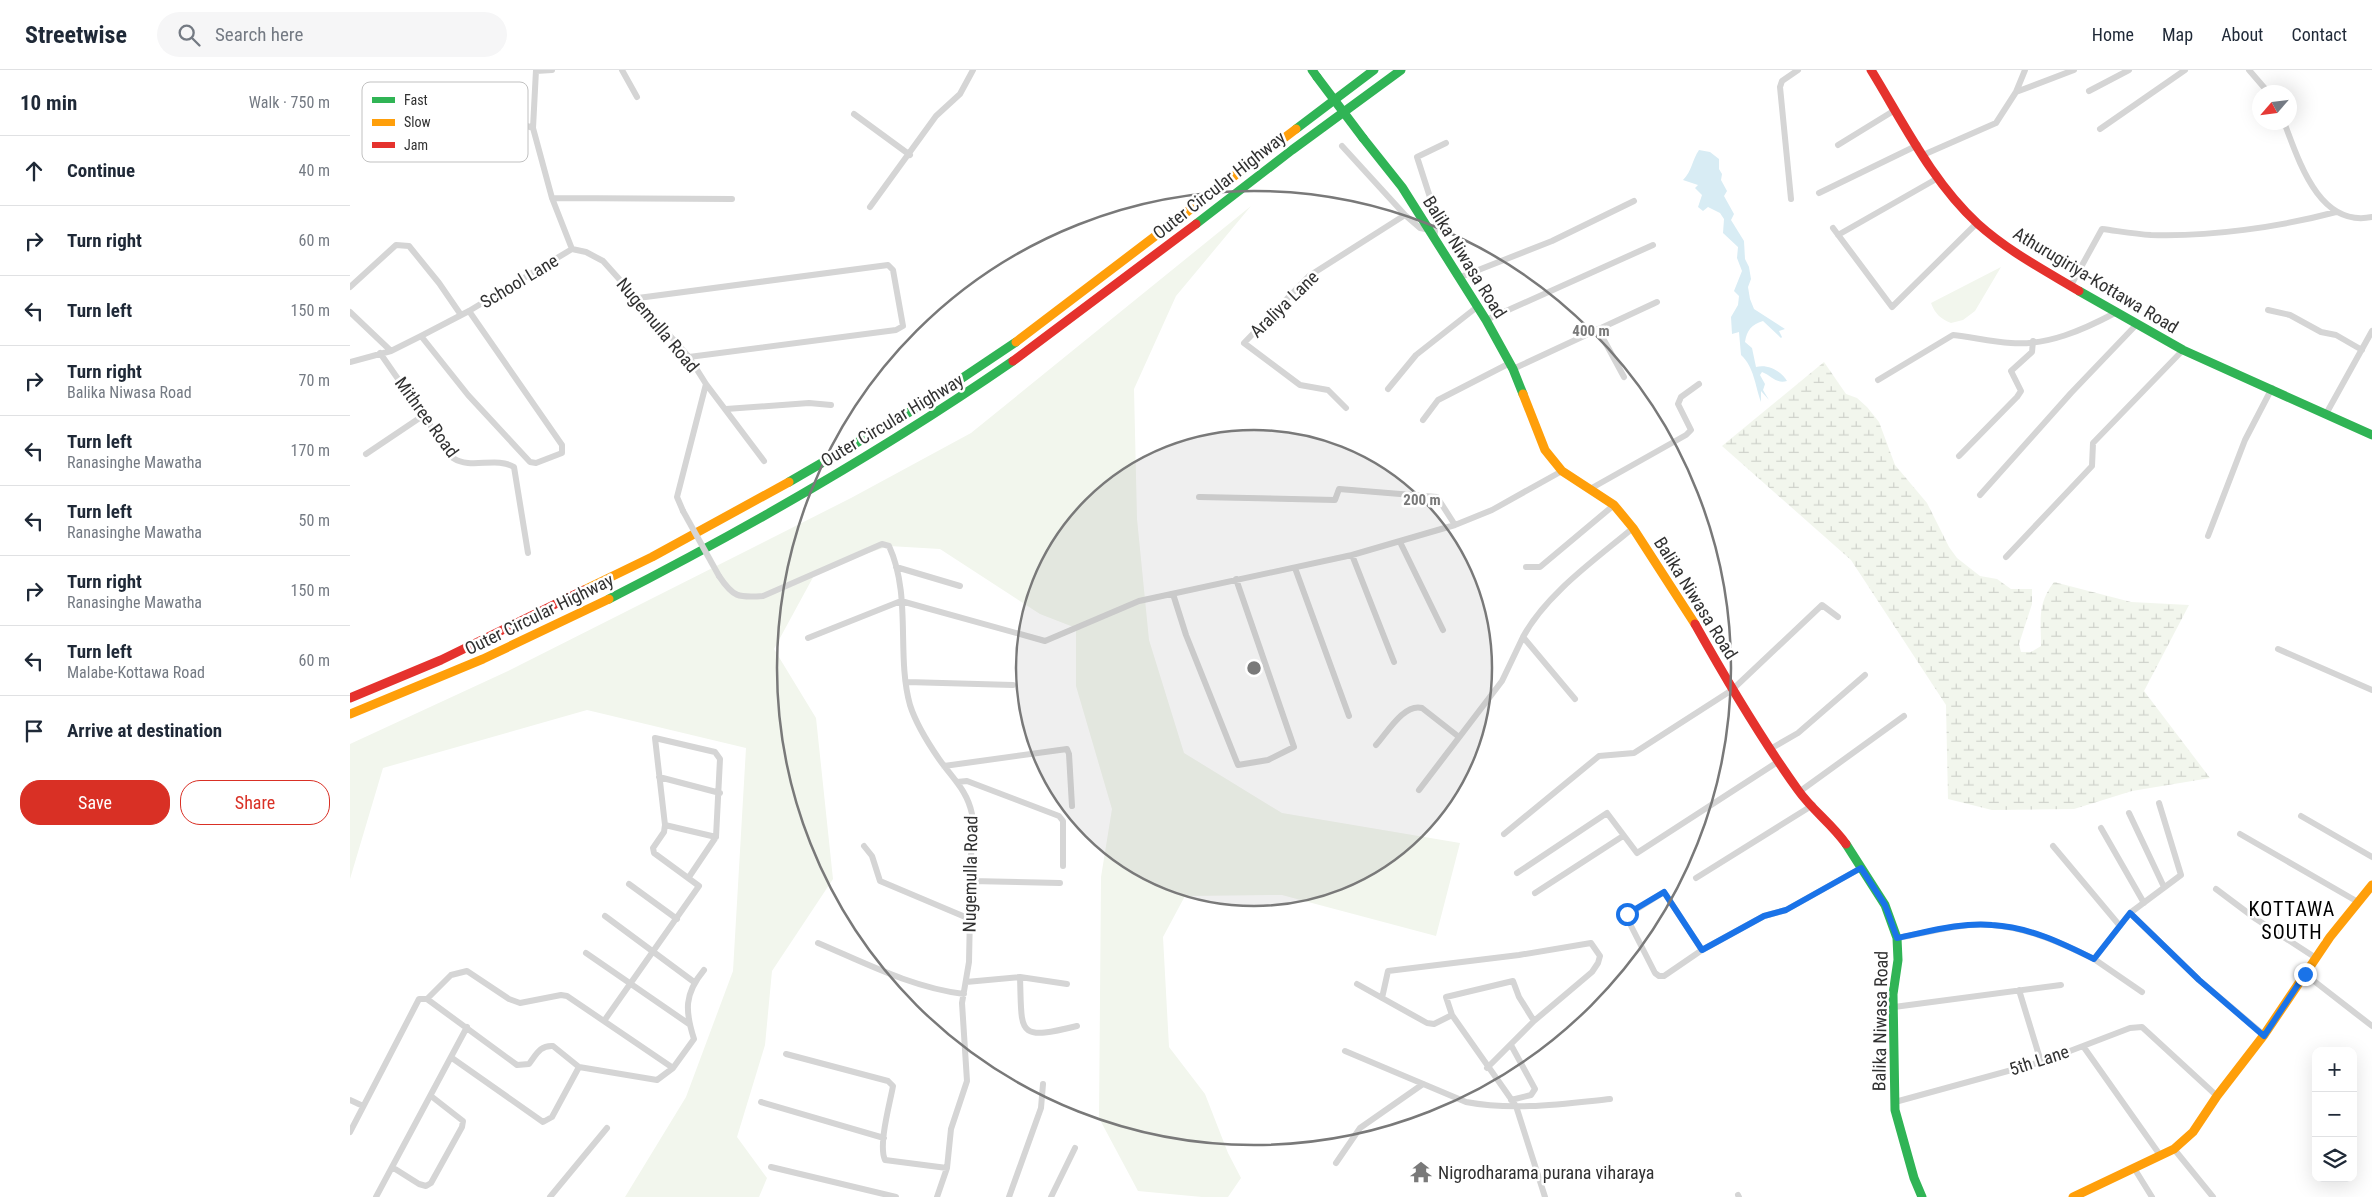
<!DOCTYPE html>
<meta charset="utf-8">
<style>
body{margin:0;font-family:"Roboto Condensed",sans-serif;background:#f6f6f7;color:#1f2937}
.controls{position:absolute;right:15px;bottom:15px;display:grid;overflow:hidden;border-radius:10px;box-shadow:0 5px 20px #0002}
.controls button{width:45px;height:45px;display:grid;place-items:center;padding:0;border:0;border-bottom:1px solid #e0e1e3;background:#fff;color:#1f2937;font:25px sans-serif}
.compass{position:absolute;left:1902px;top:15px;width:45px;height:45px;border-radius:50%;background:#fff;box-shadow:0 5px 20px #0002;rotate:242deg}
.stop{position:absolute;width:15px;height:15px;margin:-11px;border:4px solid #1a73e8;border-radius:50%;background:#fff}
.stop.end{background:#1a73e8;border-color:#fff;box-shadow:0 1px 5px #0008}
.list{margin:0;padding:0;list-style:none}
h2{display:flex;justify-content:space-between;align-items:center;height:65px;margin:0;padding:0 20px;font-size:21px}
h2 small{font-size:16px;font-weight:400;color:#747a83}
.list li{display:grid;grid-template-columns:32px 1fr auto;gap:15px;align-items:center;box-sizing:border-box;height:70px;padding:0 20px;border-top:1px solid #e0e1e3}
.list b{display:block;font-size:19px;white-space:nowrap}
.list p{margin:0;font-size:16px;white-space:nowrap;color:#747a83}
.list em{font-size:16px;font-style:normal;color:#747a83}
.actions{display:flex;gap:10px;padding:15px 20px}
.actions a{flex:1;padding:11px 0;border:1px solid #d93025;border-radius:20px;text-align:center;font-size:18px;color:#d93025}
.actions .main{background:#d93025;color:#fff}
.icon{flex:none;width:28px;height:28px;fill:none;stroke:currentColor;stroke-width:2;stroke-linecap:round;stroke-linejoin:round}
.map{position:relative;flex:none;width:2022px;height:1127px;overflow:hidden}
header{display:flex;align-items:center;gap:30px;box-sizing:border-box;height:70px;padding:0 25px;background:#fff;border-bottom:1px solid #e0e1e3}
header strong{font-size:24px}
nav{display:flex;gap:28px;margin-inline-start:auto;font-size:18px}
.search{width:350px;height:45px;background:#f6f6f7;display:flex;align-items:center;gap:12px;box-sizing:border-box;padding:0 18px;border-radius:28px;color:#747a83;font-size:19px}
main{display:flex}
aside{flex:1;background:#fff}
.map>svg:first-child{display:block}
</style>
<header>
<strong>Streetwise</strong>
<div class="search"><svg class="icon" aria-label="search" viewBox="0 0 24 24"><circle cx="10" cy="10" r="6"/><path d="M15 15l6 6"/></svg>Search here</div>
<nav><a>Home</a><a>Map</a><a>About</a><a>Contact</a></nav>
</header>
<main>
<aside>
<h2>10 min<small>Walk · 750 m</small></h2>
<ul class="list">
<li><svg class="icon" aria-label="ahead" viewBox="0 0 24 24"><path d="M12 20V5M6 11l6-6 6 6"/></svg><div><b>Continue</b></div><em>40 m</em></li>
<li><svg class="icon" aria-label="right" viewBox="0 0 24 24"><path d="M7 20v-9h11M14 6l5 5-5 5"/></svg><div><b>Turn right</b></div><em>60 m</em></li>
<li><svg class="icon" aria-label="left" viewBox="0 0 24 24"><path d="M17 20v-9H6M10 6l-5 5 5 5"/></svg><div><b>Turn left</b></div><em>150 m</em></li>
<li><svg class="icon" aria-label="right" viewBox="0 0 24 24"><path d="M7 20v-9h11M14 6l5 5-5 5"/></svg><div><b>Turn right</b><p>Balika Niwasa Road</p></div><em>70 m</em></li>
<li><svg class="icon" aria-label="left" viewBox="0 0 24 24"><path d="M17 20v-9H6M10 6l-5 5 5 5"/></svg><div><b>Turn left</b><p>Ranasinghe Mawatha</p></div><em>170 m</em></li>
<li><svg class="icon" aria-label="left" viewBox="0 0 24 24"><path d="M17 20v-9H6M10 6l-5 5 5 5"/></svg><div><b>Turn left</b><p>Ranasinghe Mawatha</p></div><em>50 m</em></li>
<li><svg class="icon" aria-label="right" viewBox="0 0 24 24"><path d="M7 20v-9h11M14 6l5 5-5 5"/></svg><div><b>Turn right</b><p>Ranasinghe Mawatha</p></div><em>150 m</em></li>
<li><svg class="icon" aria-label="left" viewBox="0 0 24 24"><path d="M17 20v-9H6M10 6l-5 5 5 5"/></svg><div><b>Turn left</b><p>Malabe-Kottawa Road</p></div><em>60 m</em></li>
<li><svg class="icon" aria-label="arrive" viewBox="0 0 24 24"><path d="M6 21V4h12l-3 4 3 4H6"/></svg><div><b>Arrive at destination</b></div></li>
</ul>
<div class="actions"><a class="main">Save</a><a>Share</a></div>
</aside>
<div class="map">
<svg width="2022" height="1127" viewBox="0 0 2022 1127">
<defs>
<pattern id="wetland-marsh" width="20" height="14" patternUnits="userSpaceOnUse" patternTransform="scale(1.25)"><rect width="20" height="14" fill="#f2f6ed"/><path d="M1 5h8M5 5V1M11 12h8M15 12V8" fill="none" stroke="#d0d3cc"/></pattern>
</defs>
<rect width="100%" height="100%" fill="#fff"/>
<path fill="#f2f6ed" d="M901 136 826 226 784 319 787 449 799 570 834 683 932 743 1110 773 1086 866 932 825 835 826 813 867 819 977 855 1024 878 1083 891 1108 878 1127H852L788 1121 749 1048 751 807 762 739 726 616V558L690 544 590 479 539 476 467 500 424 579 466 648 483 809 422 901 415 975 387 1067 417 1108 409 1127H275L336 1027 383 901 396 678 237 640 33 698 0 809V674L158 601 501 428 621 363Z
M1651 197 1625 241 1613 250 1601 253C1591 249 1585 244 1581 233Z"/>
<path fill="url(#wetland-marsh)" d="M1474 292 1496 324 1507 328 1517 337 1529 352 1545 395 1577 433 1599 477 1607 488 1630 506 1647 509 1661 519H1682V534L1669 574 1671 582H1681L1691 576C1691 550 1687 534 1704 512L1781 532 1839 535 1794 621 1860 708 1782 721 1724 739 1642 740 1598 729 1596 635 1501 490 1372 376Z"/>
<path fill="#d8ecf4" d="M1349 80 1360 82 1369 89V99L1372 104 1371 110 1377 121 1374 126 1384 144 1381 150 1394 171 1395 189 1399 197 1401 209 1398 217 1400 229 1404 239 1435 259 1429 261 1432 267 1431 268 1413 251C1401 255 1397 260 1395 272L1402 278 1406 297C1418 294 1431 301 1437 311 1426 314 1422 306 1412 302L1410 305 1415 314 1413 320 1419 330 1411 321V332C1405 315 1404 297 1391 285L1389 262 1382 264 1381 247 1388 235 1389 226 1384 221 1392 201 1387 188 1388 177 1373 163 1374 149 1370 143 1358 137 1353 141 1348 137 1352 125 1345 118 1348 115 1333 110C1342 101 1342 90 1349 80Z"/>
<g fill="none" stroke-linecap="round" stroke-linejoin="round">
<path stroke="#d5d5d5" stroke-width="6" d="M186 0 183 58 202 128 222 179
M272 0 287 27
M1899 0 1918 22
M186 1 202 0
M1739 21 1779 0
M1666 22 1724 0
M504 44 560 85
M1934 52C1949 91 1969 158 2022 147
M1750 59 1835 0
M65 60C74 53 83 45 95 42 124 34 155 49 183 58
M1488 75 1545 40
M992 76 1055 145 1070 158 1081 160
M1573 85 1646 53 1666 22 1675 0
M1469 123 1568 75
M202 128 382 129
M1441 129 1430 17 1432 11 1448 0
M520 137 586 46 610 24 623 0
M1483 158 1542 237 1627 153
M1488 165 1588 108
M1084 168 1087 149 1067 87 1096 73
M222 179 236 182 253 191 339 287 356 314 327 427 333 441
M1108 208 1202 171 1284 131
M0 217 46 175 59 176 89 213 111 245
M1720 217 1752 159C1768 161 1785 164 1801 165 1859 167 1930 157 1986 142
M288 228 538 195 543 200 553 256 546 260 339 287
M1918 240 1940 245 1971 262 1986 265 2012 280
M0 242 41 281
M1136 250 1303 175
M1248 259 1274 307
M71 266 118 325 180 392 186 393 212 383V375L119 241
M30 283 103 388C121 400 146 386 164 397L178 483
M0 292 41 281 71 266 119 241 222 179
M1163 299 1307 232
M1528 310 1603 265C1622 267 1641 272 1661 273 1697 276 1733 260 1765 243
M356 314 414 391
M1038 319 1066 285 1127 237
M996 338 978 320 950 315 894 273 959 206 1055 145
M376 339 459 333 481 335
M1976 344 2022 261
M1073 350 1088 330 1160 293
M16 384 74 345
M1609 386 1667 327 1671 321 1661 301 1682 282 1683 271
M1240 419 1336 365 1341 360 1328 334 1331 327 1349 314
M1630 425 1721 323 1786 255
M849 427 985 430 989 419 1087 427 1105 455
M1858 466 1895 370 1922 318
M1050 472 1093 560
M1002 485 1044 592
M1656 487 1742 396 1743 373 1833 280
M546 497 610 516
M1176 497H1190L1264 435
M945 498 999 646
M369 506C383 527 388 528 413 526L532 474 539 476C562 526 546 585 560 635 566 654 578 673 589 689 603 709 617 720 622 744L619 892 612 933 617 1011 601 1059 597 1098 587 1127
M823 524 836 565 888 695 918 690 944 677 886 509
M458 568 551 531 695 571 789 531 1002 485 1105 455 1142 440 1212 401
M1928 579 2022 620
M557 612 663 615
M1225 629 1173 567C1196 524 1246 489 1283 458
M1026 675C1037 663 1054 633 1072 638L1109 667
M1422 678 1448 663 1515 605
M594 696 717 679 719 684 722 736
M309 707 370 723
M607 712 617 711 709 746 713 751V796
M1069 720 1152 611 1173 567
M1449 722 1554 646
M1779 743 1814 817
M1951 746 2022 787
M315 755 366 767
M1751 758 1794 833
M1154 764 1249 686 1284 683 1382 620 1472 535 1488 547
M1890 764 2008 832
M514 776 522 786 530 811 620 849
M1703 776 1770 856
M1167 803 1257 743 1287 783 1429 691
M1346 808 1463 735
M621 811 710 813
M279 814 327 849
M1866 819 1906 849 1966 888
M1185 823 1273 766
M1780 843 1849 910 1914 965
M255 846 344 912
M1547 868C1576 863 1613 852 1642 855 1679 858 1712 873 1744 889L1780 843 1831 805 1809 733
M468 873C515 893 563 918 614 924
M1352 880 1314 822 1276 846 1305 903 1309 906H1314L1352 880 1414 846 1436 840 1511 798
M236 883 339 954
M1744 889 1792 922
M1955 904 2022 956
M670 907C672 964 666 971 727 956
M616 912 670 907 717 914
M1007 914 1077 953 1084 954 1102 945
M1669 920 1691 992
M1032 928 1038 901 1169 885 1241 873 1250 886 1248 893 1242 902 1184 951
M77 929 101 905 117 901 159 929 170 933 211 925 217 926 323 998
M1544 937 1711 915
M254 951 349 816 304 783 303 778 314 762 315 755 305 668 365 682 370 689 366 767 339 807
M1733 976 1780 958 1792 957 1867 1026
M995 981 1116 1032C1163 1041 1212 1034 1260 1029
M436 984 538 1011 543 1016C540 1033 528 1075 535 1090L597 1098
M102 988 193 1052 202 1047 229 997
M1137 998 1184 951 1169 927 1163 911 1096 927 1102 945 1166 1036 1195 1127
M0 1030 13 1036
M1161 1030 1181 1025 1185 1019 1161 975
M411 1032 534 1068
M1545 1032 1691 992 1733 976 1810 1085
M0 1062 69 929H77L167 995 179 994C186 985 190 975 203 976L229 997 307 1010 323 998 344 969C335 941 334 924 354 900
M1824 1079 1863 1127
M986 1093 1010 1058 1073 1014
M42 1097 69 1114 76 1116 81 1113 112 1057 113 1051 81 1026
M421 1097 546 1127
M1784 1098 1802 1127
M1388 1125 1389 1127
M26 1127 117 957
M200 1127 257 1058
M659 1127 691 1038 693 1014
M701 1127 725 1078"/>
<path stroke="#30b455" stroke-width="9" d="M962 0 967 7
M946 59 1024 0
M1013 68 1052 117 1136 250 1163 299 1173 324
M846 154 942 80 1051 0
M1729 221 1833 280 2022 365
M439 412 575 333 666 272
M259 529C398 458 534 380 663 291
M1496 774 1535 835 1547 868 1548 890 1543 924 1545 1040 1564 1108 1572 1127"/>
<path stroke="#ff9f0a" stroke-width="9" d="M666 272 946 59
M1173 324 1195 380 1212 401 1264 435 1283 458 1345 554
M234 520 302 487 439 412
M0 644 133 589 259 529
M1723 1127 1824 1079 1843 1062 1867 1026 1914 965 1980 867 2022 815"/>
<path stroke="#e5322d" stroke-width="9" d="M1521 0C1553 52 1582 112 1628 154 1658 181 1694 200 1729 221
M663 291 846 154
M1345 554C1377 611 1410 667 1448 720 1462 740 1482 754 1496 774
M0 628 91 590 234 520"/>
<path stroke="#d5d5d5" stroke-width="6" d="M333 441 369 506"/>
<path stroke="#30b455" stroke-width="9" d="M967 7 1013 68"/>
</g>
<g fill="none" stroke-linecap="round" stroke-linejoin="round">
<path stroke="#1a73e8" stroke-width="6" d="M1277 844 1314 822 1352 880 1414 846 1436 840 1511 798 1535 835 1547 868C1577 862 1612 852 1642 855 1679 857 1712 873 1744 889L1780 843 1849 910 1914 966 1955 904"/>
</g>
<circle cx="904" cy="598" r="238" fill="#797979" fill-opacity=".12"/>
<g fill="none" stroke="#797979" stroke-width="2.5">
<circle cx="904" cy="598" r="238"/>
<circle cx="904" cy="598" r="477"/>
</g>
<defs>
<g id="temple-bare" transform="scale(1.725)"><path d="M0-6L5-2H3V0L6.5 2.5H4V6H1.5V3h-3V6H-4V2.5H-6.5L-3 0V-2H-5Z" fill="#797979" stroke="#fff" stroke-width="2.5" paint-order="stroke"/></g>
</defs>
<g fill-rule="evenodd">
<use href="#temple-bare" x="1071" y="1102"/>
</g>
<g text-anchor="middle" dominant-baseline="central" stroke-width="5" stroke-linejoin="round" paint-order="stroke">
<g font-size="18" fill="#313131" stroke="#fff">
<text transform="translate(869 115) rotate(-38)">Outer Circular Highway</text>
<text transform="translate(1115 187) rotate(58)">Balika Niwasa Road</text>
<text transform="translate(1746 210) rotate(31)">Athurugiriya-Kottawa Road</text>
<text transform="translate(169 211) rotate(-31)">School Lane</text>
<text transform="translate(934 234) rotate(-44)">Araliya Lane</text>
<text transform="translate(308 255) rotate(50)">Nugemulla Road</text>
<text transform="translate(77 347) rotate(54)">Mithree Road</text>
<text transform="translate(542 350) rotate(-31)">Outer Circular Highway</text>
<text transform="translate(1346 528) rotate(58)">Balika Niwasa Road</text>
<text transform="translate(189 544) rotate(-26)">Outer Circular Highway</text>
<text transform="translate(620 804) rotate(-89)">Nugemulla Road</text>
<text transform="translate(1530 951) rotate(-89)">Balika Niwasa Road</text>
<text transform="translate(1689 990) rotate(-18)">5th Lane</text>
</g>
<g font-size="18" fill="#313131" stroke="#fff" text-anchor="start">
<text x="1088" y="1102">Nigrodharama purana viharaya</text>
</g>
<g font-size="20" letter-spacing="1" fill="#000" stroke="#fff">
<text x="1942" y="839">KOTTAWA<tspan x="1942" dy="23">SOUTH</tspan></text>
</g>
</g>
<rect x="12" y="12" width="166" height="80" rx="8" fill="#fff" stroke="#c1c1c1" stroke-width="1"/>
<rect x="22" y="27" width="23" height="6" fill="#30b455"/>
<rect x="22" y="49" width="23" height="7" fill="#ff9f0a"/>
<rect x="22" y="72" width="23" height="6" fill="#e5322d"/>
<g font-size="14" fill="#313131">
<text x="54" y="35">Fast</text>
<text x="54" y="57">Slow</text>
<text x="54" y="80">Jam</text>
</g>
<circle cx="904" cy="598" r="8" fill="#797979" stroke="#fff" stroke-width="2.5"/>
<g font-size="15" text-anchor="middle" font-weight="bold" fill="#797979" stroke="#fff" stroke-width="5" stroke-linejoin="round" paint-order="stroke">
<text x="1241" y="266">400 m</text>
<text x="1072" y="435">200 m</text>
</g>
</svg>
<div class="controls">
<button>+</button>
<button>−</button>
<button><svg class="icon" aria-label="layers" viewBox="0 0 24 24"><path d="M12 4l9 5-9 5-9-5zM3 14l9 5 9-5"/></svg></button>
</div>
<svg class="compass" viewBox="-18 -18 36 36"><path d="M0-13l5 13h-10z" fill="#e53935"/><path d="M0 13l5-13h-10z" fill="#747a83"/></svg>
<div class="stop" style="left:1277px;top:844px"></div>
<div class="stop end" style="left:1955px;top:904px"></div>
</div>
</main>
